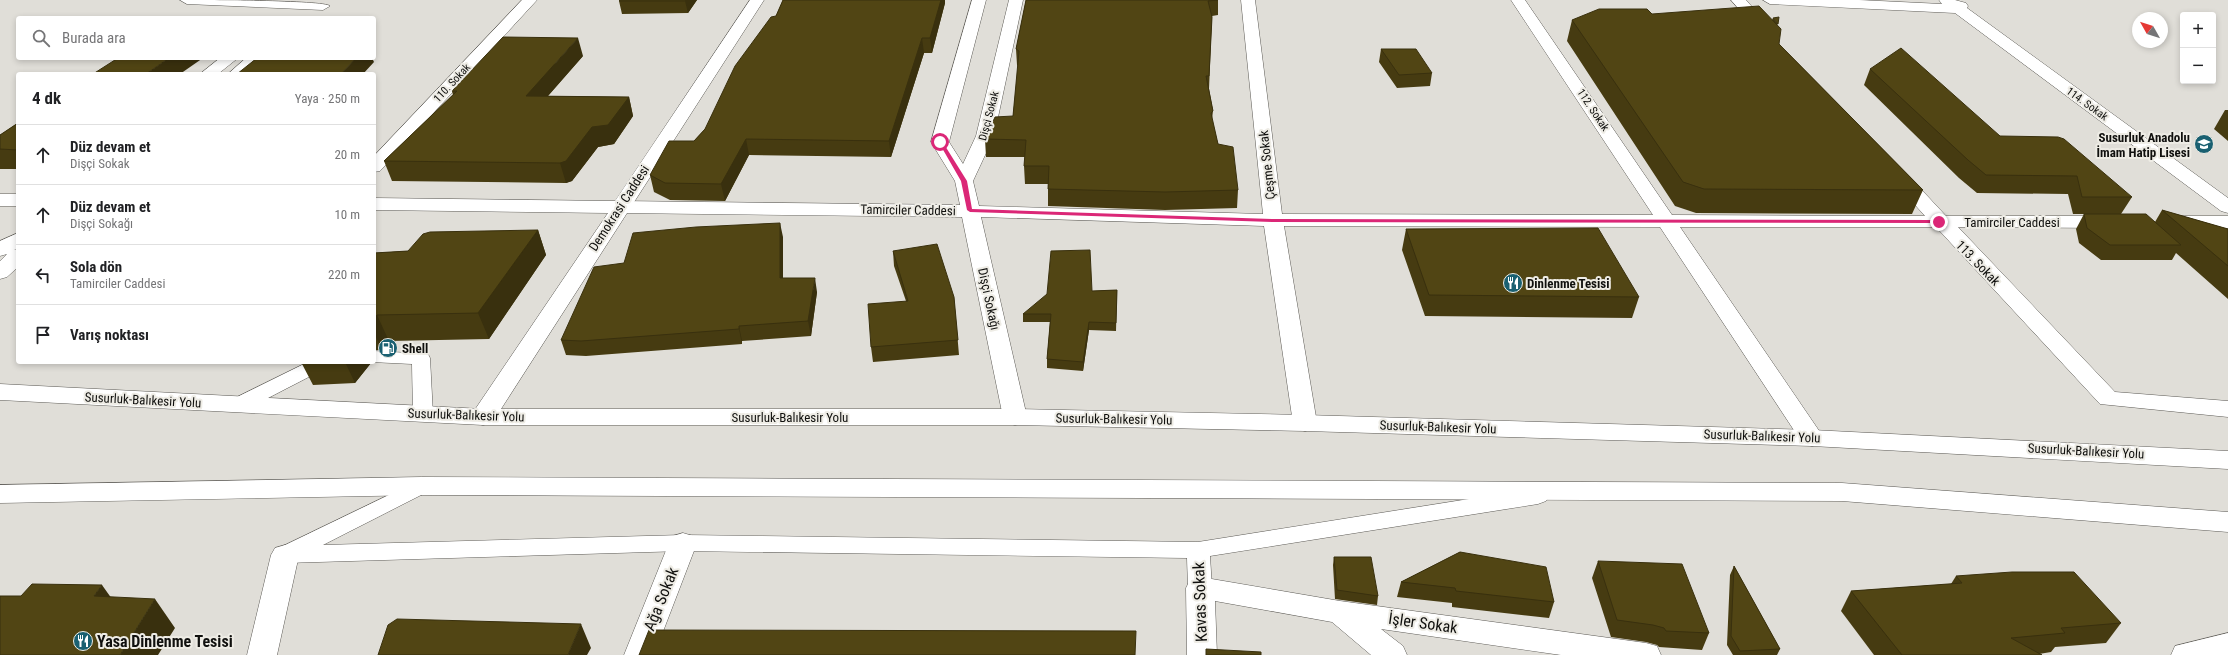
<!DOCTYPE html>
<html lang="tr">
<meta charset="utf-8">
<style>
body{margin:0;font-family:"Roboto Condensed",sans-serif;background:#f6f6f6;color:#202124}
.controls{position:absolute;right:12px;top:12px;display:grid;overflow:hidden;border-radius:4px;box-shadow:0 2px 6px #0003}
.controls button{width:36px;height:36px;display:grid;place-items:center;padding:0;border:0;border-bottom:1px solid #e0e0e0;background:#fff;color:#202124;font:20px sans-serif}
.compass{position:absolute;left:2132px;top:12px;width:36px;height:36px;border-radius:50%;background:#fff;box-shadow:0 2px 6px #0003;rotate:309deg}
.stop{position:absolute;width:12px;height:12px;margin:-9px;border:3px solid #db2777;border-radius:50%;background:#fff}
.stop.end{background:#db2777;border-color:#fff;box-shadow:0 1px 4px #0008}
.list{margin:0;padding:0;list-style:none}
h2{display:flex;justify-content:space-between;align-items:center;height:52px;margin:0;padding:0 16px;font-size:17px}
h2 small{font-size:13px;font-weight:400;color:#757577}
.list li{display:grid;grid-template-columns:26px 1fr auto;gap:12px;align-items:center;box-sizing:border-box;height:60px;padding:0 16px;border-top:1px solid #e0e0e0}
.list b{display:block;font-size:15px;white-space:nowrap}
.list p{margin:0;font-size:13px;white-space:nowrap;color:#757577}
.list em{font-size:13px;font-style:normal;color:#757577}
.icon{flex:none;width:22px;height:22px;fill:none;stroke:currentColor;stroke-width:2;stroke-linecap:round;stroke-linejoin:round}
.map{position:relative;flex:none;width:2228px;height:655px;overflow:hidden}
.search{position:absolute;background:#fff;box-shadow:0 2px 6px #0003;left:16px;top:16px;width:360px;height:44px;display:flex;align-items:center;gap:10px;box-sizing:border-box;padding:0 14px;border-radius:4px;color:#757577;font-size:15px}
.panel{position:absolute;background:#fff;box-shadow:0 2px 6px #0003;left:16px;top:72px;width:360px;height:292px;border-radius:4px}
.map>svg:first-child{display:block}
</style>
<div class="map">
<svg width="2228" height="655" viewBox="0 0 2228 655">
<rect width="100%" height="100%" fill="#e0ded8"/>
<g fill="none" stroke-linecap="round" stroke-linejoin="round">
<g stroke="#5c5a55" stroke-width="1">
<path id="service" d="M374 351 428 354 430 358 433 415 430 420 423 421 416 420 413 415 412 364 371 362H374Z
M308 362H332L330 366 245 410 238 411 231 410 228 405 231 400Z
M422 479 429 481 433 486 429 491 323 545 683 535 1198 542 1538 488 1546 491 1549 496 1546 501 1538 504 1210 556 1212 588 1208 594 1200 597 1192 594 1188 588 1187 558 683 551 285 563 277 561 274 555 277 549Z"/>
</g>
<g stroke="#5c5a55" stroke-width="1">
<path id="minor" d="M180 0C199 0 324 0 330 6L323 10 187 4Z
M522 0H537L380 171 374 172V156Z
M972 0H986L949 142 963 164 976 136 1009 0H1023L994 136 973 181 979 206 1263 214 1241 0H1255L1282 214 1653 215 1511 0H1525L1672 215 1925 216 1890 177 1892 173 1899 171 1906 173 1946 216H2110L2117 218 2120 222 2117 226 2110 228 1958 227 2115 392 2228 401V417L2100 404 1936 227H1680L1824 438 1821 444 1812 446 1803 444 1660 227 1284 226 1317 423 1314 429 1305 431 1296 429 1293 423 1264 226 981 217 1027 417 1024 423 1015 425 1006 423 1003 417 962 217 619 213 612 211 609 207 612 203 619 201 960 205 955 181 931 142Z
M1731 0H1746L1769 26 1771 29 1769 32H1759Z
M1763 0H1859L1942 4 1939 0H1955L1966 3 1968 6 1967 8 2228 198V213L2221 211 1955 13 1770 4Z
M220 58H238L218 74H200Z
M246 58H264L246 74H228Z
M0 194H18V206H0Z
M2174 216H2228V228L2167 226 2164 222 2167 218Z
M18 233V248L14 250 18 249V267L7 277 0 279V261L7 254 0 256V241Z
M683 533 693 536 697 543 654 655H624L669 543 673 536Z
M285 545 295 548 299 555 277 655H247L271 555 275 548Z
M1200 577 1340 601 1646 643 1657 646 1661 655H1561L1381 629 1403 646 1407 655H1371L1332 622 1215 601 1217 655H1187L1186 588 1190 580Z
M2228 633V655H2171L2175 646Z"/>
</g>
<g stroke="#5c5a55" stroke-width="1">
<path id="secondary" d="M750 0H764L492 423 483 425 474 423 471 417 474 411 608 213 374 210V198L615 201Z"/>
</g>
<g stroke="#5c5a55" stroke-width="1">
<path id="trunk" d="M0 384 483 409H1015L1305 415 1812 430 2228 451V469L1812 446 1305 431 1015 425H483L0 400Z
M422 477 1842 483 2228 512V532L1842 501 422 495 0 503V485Z"/>
</g>
<use href="#service" fill="#fff" fill-rule="evenodd"/>
<use href="#minor" fill="#fff" fill-rule="evenodd"/>
<use href="#secondary" fill="#fff" fill-rule="evenodd"/>
<use href="#trunk" fill="#fff" fill-rule="evenodd"/>
</g>
<path fill="#463b11" d="M697 0 688 13 622 14 619 1Z
M783 0H945V3L932 53H924L891 157 749 155 725 201 670 200 654 192 650 175 694 141 705 129 776 16Z
M1026 0H1218V15L1212 16V17L1209 89 1213 111 1212 119 1218 144 1238 190 1237 208 1165 210 1048 206V184H1025L1024 166 1025 157H986L985 139 1013 116 1018 66 1017 65 1016 49Z
M1652 14 1772 20 1773 18 1778 24 1777 25 1779 44 1923 190 1912 214 1696 213 1675 206 1567 41 1572 20Z
M1381 49 1432 73 1430 86 1397 88 1379 62Z
M583 56 548 96 629 97 633 116 614 144 598 147 572 181 566 183 392 181 384 161 453 95 452 91Z
M1870 69 2000 136 2132 197 2121 214 2155 222 2162 210 2228 229V299L2176 253 2172 260H2101L2079 243 2076 229 2084 214H2073L2068 194 1977 193 1959 178 1864 85Z
M2225 110H2228V141L2214 129Z
M18 123V169H0V135Z
M1406 229 1639 297 1632 318 1425 316 1402 250Z
M538 230 546 255 489 339 389 341 382 350H374V253L408 251Z
M783 237V278L817 292 811 336 742 341V344L586 356 566 355 561 340 624 263Z
M893 251 954 297 959 355 873 362 871 347 906 301 894 266Z
M1117 290 1116 331 1089 330 1083 371 1047 368V359L1050 322H1023V314L1092 291Z
M301 362H370L371 363 355 383 313 385Z
M1460 552 1554 602 1549 618 1452 607V603L1397 597 1401 582Z
M1334 557 1378 596 1377 605 1335 599 1333 565Z
M1598 561 1709 633 1702 650 1659 647 1657 645 1646 642 1611 637 1592 578Z
M1734 566 1780 649 1777 655H1733L1727 645 1730 575Z
M1956 576 2121 623 2106 643 2055 647 2051 652 2039 654 2042 655H1874L1841 611 1851 591 1951 584Z"/>
<path fill="#39300e" d="M686 0H697L688 13 685 1Z
M941 0H945V3L932 53 930 38Z
M578 38 583 56 532 114 526 96Z
M922 38 924 53 891 157 889 141Z
M169 58H203L180 74H146Z
M356 58H372L374 62 363 74H341Z
M629 97 633 116 614 144 598 147 572 181 566 183 560 163 592 127Z
M746 139 749 155 725 201 721 184Z
M780 223 783 237V293L780 278Z
M538 230 546 255 489 339 478 313Z
M815 278 817 292 811 336 808 321Z
M377 315 389 341 382 350 374 333V319Z
M1089 322V330L1083 371V362Z
M739 326 742 341V344L739 329Z
M345 362H370L371 363 355 383Z
M102 585 122 613 94 596Z
M155 599 175 628 158 655H120Z
M581 624 591 648 587 655H568Z"/>
<path fill="#514514" stroke="#39300e" d="M620 0H686L685 1H619Z
M783 0H941L930 38H922L889 141 746 139 721 184 665 183 650 175 669 141H694L705 129 735 66 771 17 776 16Z
M1026 0H1218L1208 1 1212 17 1209 76H1206L1213 111 1211 113 1218 144 1233 147 1238 190 1165 192 1048 189 1049 166H1024L1026 140 985 139 995 117 1013 116 1019 51 1016 49Z
M1759 6 1781 29 1779 44 1923 190 1704 189 1683 182 1572 20 1599 9H1647L1652 14Z
M1779 17 1778 24 1773 18Z
M503 37 578 38 526 96 629 97 608 125 592 127 566 161 560 163 384 161 457 91H452Z
M1901 48 2000 136 2058 137 2064 139 2132 197H2082L2077 176 1986 175 1968 160 1870 69Z
M1381 49H1416L1432 73 1399 75Z
M118 58H169L146 74H93Z
M257 58H356L341 74H237Z
M18 123V150L0 149V135Z
M2162 210 2228 229V266Z
M2084 214H2146L2181 245H2110L2087 228Z
M780 223V278H815L808 321 739 326V329L581 341 561 340 594 267 624 263 633 233 696 227Z
M1598 228 1639 297 1429 295 1406 229Z
M538 230 478 313 377 315 374 319V253L408 251 423 234 430 232Z
M937 244 954 297 958 340 871 347 868 304 908 301 893 251Z
M1090 250 1092 291 1117 290 1116 323 1089 322 1083 362 1047 359 1051 314H1023L1047 294 1051 251Z
M1460 552 1546 567 1554 602 1456 591 1455 588 1401 582Z
M1334 557H1371L1378 596 1337 590Z
M1598 561 1682 564 1709 633 1666 631 1664 628 1653 625 1617 620Z
M1734 566 1780 649 1740 651 1731 636Z
M2012 572H2074L2121 623 2061 628 2065 633 2011 638 2042 655H1902L1851 591 1962 583 1956 576Z
M32 584 102 585 94 596 155 599 120 655H0V596H21Z
M397 619 581 624 568 655H378L388 625Z
M649 630 1136 631 1135 655H639Z
M1206 649 1261 652V655H1206Z"/>
<path fill="#db2777" d="M938 141H942L967 181 972 209 1273 219 1939 220 1942 222 1939 223 1273 222 970 212 967 210 961 181Z"/>
<defs>
<g id="school-disc" transform="scale(1)"><circle r="9.5" fill="#1a6071" stroke="#eeece5"/><path d="M0-5L7-2L0 1L-7-2ZM-4 1L0 2.5L4 1V4Q0 6-4 4Z" fill="#fff"/></g>
<g id="restaurant-disc" transform="scale(1)"><circle r="9.5" fill="#1a6071" stroke="#eeece5"/><path d="M-5-6h1v4h1v-4h1v4h1v-4h1v5L-1.5 .5V6h-2V.5L-5-1ZM5-6V6H3V1.5H1.5Q1.5-4 5-6Z" fill="#fff"/></g>
<g id="fuel-disc" transform="scale(1)"><circle r="9.5" fill="#1a6071" stroke="#eeece5"/><path d="M-5.5-6h7V0h2V4h1.3V-2.5L3-4.5l.8-.8L6-3V5H2.5V1h-1V6h-7ZM-4.2-4.7v3.2H.2V-4.7Z" fill="#fff"/></g>
</defs>
<g fill-rule="evenodd">
<use href="#school-disc" x="2204" y="144"/>
<use href="#restaurant-disc" x="1513" y="283"/>
<use href="#fuel-disc" x="388" y="348"/>
<use href="#restaurant-disc" x="83" y="641"/>
</g>
<g text-anchor="middle" dominant-baseline="central" stroke-width="4" stroke-linejoin="round" paint-order="stroke">
<g font-size="11" fill="#10100e" stroke="#eeece5">
<text transform="translate(452 83) rotate(-47)">110. Sokak</text>
<text transform="translate(2087 104) rotate(36)">114. Sokak</text>
<text transform="translate(1593 110) rotate(56)">112. Sokak</text>
<text transform="translate(989 116) rotate(-75)">Dişçi Sokak</text>
</g>
<g font-size="13" font-weight="bold" fill="#10100e" stroke="#eeece5" text-anchor="start">
<text x="2190" y="137" text-anchor="end">Susurluk Anadolu<tspan x="2190" dy="15">İmam Hatip Lisesi</tspan></text>
<text x="1527" y="283">Dinlenme Tesisi</text>
<text x="402" y="348">Shell</text>
</g>
<g font-size="13" fill="#10100e" stroke="#eeece5">
<text transform="translate(1267 165) rotate(-96)">Çeşme Sokak</text>
<text transform="translate(619 208) rotate(-57)">Demokrasi Caddesi</text>
<text transform="translate(908 210) rotate(1)">Tamirciler Caddesi</text>
<text x="2012" y="222">Tamirciler Caddesi</text>
<text transform="translate(1978 263) rotate(46)">113. Sokak</text>
<text transform="translate(989 299) rotate(78)">Dişçi Sokağı</text>
<text transform="translate(143 400) rotate(3)">Susurluk-Balıkesir Yolu</text>
<text transform="translate(466 415) rotate(2)">Susurluk-Balıkesir Yolu</text>
<text x="790" y="417">Susurluk-Balıkesir Yolu</text>
<text transform="translate(1114 419) rotate(1)">Susurluk-Balıkesir Yolu</text>
<text transform="translate(1438 427) rotate(2)">Susurluk-Balıkesir Yolu</text>
<text transform="translate(1762 436) rotate(2)">Susurluk-Balıkesir Yolu</text>
<text transform="translate(2086 451) rotate(3)">Susurluk-Balıkesir Yolu</text>
</g>
<g font-size="16" fill="#10100e" stroke="#eeece5">
<text transform="translate(661 599) rotate(-68)">Ağa Sokak</text>
<text transform="translate(1200 602) rotate(-92)">Kavas Sokak</text>
<text transform="translate(1423 623) rotate(8)">İşler Sokak</text>
</g>
<g font-size="16" font-weight="bold" fill="#10100e" stroke="#eeece5" text-anchor="start">
<text x="97" y="641">Yasa Dinlenme Tesisi</text>
</g>
</g>
</svg>
<div class="controls">
<button>+</button>
<button>−</button>
</div>
<svg class="compass" viewBox="-18 -18 36 36"><path d="M0-13l5 13h-10z" fill="#e53935"/><path d="M0 13l5-13h-10z" fill="#757577"/></svg>
<div class="stop" style="left:940px;top:142px"></div>
<div class="stop end" style="left:1939px;top:222px"></div>
<div class="search"><svg class="icon" aria-label="search" viewBox="0 0 24 24"><circle cx="10" cy="10" r="6"/><path d="M15 15l6 6"/></svg>Burada ara</div>
<section class="panel">
<h2>4 dk<small>Yaya · 250 m</small></h2>
<ul class="list">
<li><svg class="icon" aria-label="ahead" viewBox="0 0 24 24"><path d="M12 20V5M6 11l6-6 6 6"/></svg><div><b>Düz devam et</b><p>Dişçi Sokak</p></div><em>20 m</em></li>
<li><svg class="icon" aria-label="ahead" viewBox="0 0 24 24"><path d="M12 20V5M6 11l6-6 6 6"/></svg><div><b>Düz devam et</b><p>Dişçi Sokağı</p></div><em>10 m</em></li>
<li><svg class="icon" aria-label="left" viewBox="0 0 24 24"><path d="M17 20v-9H6M10 6l-5 5 5 5"/></svg><div><b>Sola dön</b><p>Tamirciler Caddesi</p></div><em>220 m</em></li>
<li><svg class="icon" aria-label="arrive" viewBox="0 0 24 24"><path d="M6 21V4h12l-3 4 3 4H6"/></svg><div><b>Varış noktası</b></div></li>
</ul>
</section>
</div>
